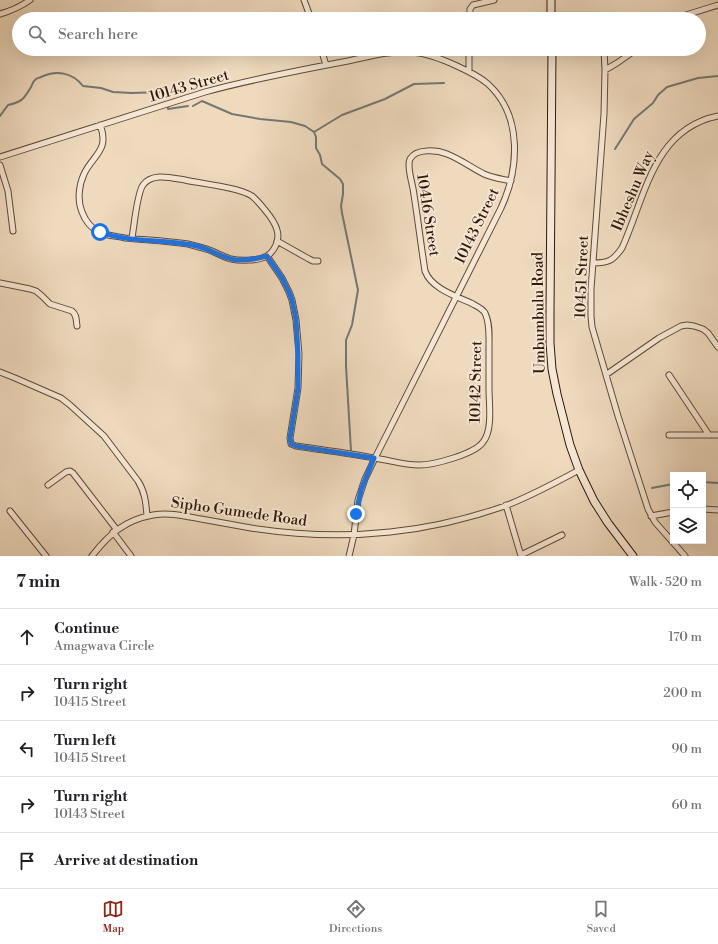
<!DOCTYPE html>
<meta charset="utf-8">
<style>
body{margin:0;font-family:"Libre Bodoni",serif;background:#f6f6f6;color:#202124}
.controls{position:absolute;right:12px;bottom:12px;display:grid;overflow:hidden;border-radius:0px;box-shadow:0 4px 16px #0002}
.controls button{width:36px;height:36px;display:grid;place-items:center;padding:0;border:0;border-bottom:1px solid #e0e0e0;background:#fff;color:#202124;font:20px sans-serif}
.stop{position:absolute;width:12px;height:12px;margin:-9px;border:3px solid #1a73e8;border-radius:50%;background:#fff}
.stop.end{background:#1a73e8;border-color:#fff;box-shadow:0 1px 4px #0008}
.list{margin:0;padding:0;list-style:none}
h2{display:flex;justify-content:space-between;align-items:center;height:52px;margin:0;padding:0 16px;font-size:17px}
h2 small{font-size:13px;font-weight:400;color:#757577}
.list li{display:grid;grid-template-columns:26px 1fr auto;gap:12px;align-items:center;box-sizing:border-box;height:56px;padding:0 16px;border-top:1px solid #e0e0e0}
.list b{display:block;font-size:15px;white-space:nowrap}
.list p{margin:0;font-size:13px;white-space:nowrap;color:#757577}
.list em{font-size:13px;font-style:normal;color:#757577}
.icon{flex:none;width:22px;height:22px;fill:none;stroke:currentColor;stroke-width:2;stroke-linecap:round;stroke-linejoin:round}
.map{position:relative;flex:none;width:718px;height:556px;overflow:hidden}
.search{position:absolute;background:#fff;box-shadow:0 4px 16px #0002;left:12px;right:12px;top:12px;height:44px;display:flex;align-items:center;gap:10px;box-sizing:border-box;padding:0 14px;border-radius:22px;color:#757577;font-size:15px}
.sheet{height:332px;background:#fff}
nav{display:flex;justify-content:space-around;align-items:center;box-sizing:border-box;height:56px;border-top:1px solid #e0e0e0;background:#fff;font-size:11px;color:#757577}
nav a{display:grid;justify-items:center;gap:2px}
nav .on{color:#8f2418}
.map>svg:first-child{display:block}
</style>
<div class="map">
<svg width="718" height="556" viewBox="0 0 718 556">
<rect width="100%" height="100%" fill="#efdabe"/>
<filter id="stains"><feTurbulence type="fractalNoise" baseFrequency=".005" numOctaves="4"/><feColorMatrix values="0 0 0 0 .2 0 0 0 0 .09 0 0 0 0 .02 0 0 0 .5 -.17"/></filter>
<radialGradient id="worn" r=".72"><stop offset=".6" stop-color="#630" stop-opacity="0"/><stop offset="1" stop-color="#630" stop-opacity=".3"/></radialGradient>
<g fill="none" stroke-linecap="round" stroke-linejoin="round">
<path stroke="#737873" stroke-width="2" d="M193 106 202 101 232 114 260 119 291 122 305 126 314 132 316 137V148L320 155 322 164 340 179 343 184V194L341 206 342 213 358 290 352 325 346 340V366L351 451
M168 107V109L188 106
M0 116 8 105C22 102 24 99 31 87 32 85 33 81 36 79 37 78 39 78 41 77 56 70 72 72 83 86L101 88 113 92 132 93 161 92 165 93V96
M314 132 342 115 385 99 414 84 444 83
M615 149 634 119 653 103 658 95 667 87 698 78 718 76
M703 482 718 483
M652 488 673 484"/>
<g stroke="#624934" stroke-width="7">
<path id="minor" d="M304 0 311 19
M0 14C11 11 20 7 30 0
M470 19V9L473 5 494 0
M678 19 686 15 718 5
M321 49 326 65
M604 49 605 70 604 114 591 289V316L592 327 618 416 648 509 655 522 685 556
M605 70 617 63 637 49
M469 72V49
M100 125C110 150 93 155 84 174 79 185 77 200 82 212 85 220 91 228 99 232 107 236 117 236 125 238 146 240 168 241 188 244 196 246 204 248 212 251 218 254 224 257 231 259 240 261 258 261 267 256 275 251 280 239 277 230 275 222 270 216 265 210 261 205 257 200 252 196 238 187 203 184 185 180 172 178 152 172 143 185 137 193 134 227 132 238
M0 157 205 92C252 79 300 70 348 61 367 57 391 50 411 52 427 53 442 59 457 66 468 71 479 76 488 84 523 116 519 169 501 208L375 458 365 479 358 500 354 535 349 556
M0 165 8 191 13 231
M277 241 309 259 313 261H318
M267 256 282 278 289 292 292 300 296 320 299 354 298 388 290 438 291 444 296 446C322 450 348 453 374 458 389 460 404 465 419 465 434 465 475 454 483 442 493 430 489 404 489 389 489 375 489 360 489 346 489 336 490 323 485 313 482 308 476 306 471 303 455 296 431 288 425 271 421 246 418 220 414 195 413 185 409 175 409 165 409 163 409 161 410 159 416 148 437 150 447 154 460 159 472 168 484 174 493 178 502 179 511 181
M593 263C608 263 613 261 622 248 645 198 653 129 718 116
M0 283 30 289 36 291 42 296 50 304 72 311C77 315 76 320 77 326
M0 372 15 378 61 398 70 405 104 436 138 481C145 492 146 503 147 516
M607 374 659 338 681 326 687 325 694 326 703 329 708 333 718 347
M669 375 709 435
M669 435H718
M48 485 66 472 70 471 73 473 117 530
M506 505 521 556
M703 509 718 510
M10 511 46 556
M651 516 673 512
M113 532 131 556
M521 555 562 535
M92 556C109 534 125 520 153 515 169 512 185 516 201 519 218 522 234 525 251 528 297 535 344 537 390 532 429 528 468 519 505 506 531 496 555 483 579 470"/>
</g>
<g stroke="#331906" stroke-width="9">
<path id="secondary" d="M551 0V19
M552 49 550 314V343L552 369 557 394 570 445 579 470 594 501 608 523 633 556"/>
</g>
<use href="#minor" stroke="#f5e7d5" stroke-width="5"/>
<use href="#secondary" stroke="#f5e7d5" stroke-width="7"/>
</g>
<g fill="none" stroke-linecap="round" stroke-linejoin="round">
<path stroke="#1a73e8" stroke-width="5" d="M100 232C130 243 166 239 197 246 211 249 223 259 237 260 247 260 258 259 267 256L282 278 289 292 292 300 296 320 298 354V388L290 438 291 444 296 446 374 458 361 490 356 514"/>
</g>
<g text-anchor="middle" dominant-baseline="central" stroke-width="3.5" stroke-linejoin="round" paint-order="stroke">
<g font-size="15" fill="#331906" stroke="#f5e7d5">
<text transform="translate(189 86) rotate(-16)">10143 Street</text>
<text transform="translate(633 191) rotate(-67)">Ibheshu Way</text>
<text transform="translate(428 215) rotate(81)">10416 Street</text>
<text transform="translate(477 226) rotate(-64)">10143 Street</text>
<text transform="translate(582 277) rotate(-88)">10451 Street</text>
<text transform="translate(539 313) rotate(-91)">Umbumbulu Road</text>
<text transform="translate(476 382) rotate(-89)">10142 Street</text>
<text transform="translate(239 512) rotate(8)">Sipho Gumede Road</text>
</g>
</g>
<rect width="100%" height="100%" filter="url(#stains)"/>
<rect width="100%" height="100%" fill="url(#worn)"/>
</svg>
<div class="controls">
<button><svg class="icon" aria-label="locate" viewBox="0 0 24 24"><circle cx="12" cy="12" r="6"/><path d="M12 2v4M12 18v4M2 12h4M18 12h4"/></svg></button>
<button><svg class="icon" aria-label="layers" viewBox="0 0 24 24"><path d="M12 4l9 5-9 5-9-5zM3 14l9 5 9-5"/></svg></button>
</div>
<div class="stop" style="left:100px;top:232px"></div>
<div class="stop end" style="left:356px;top:514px"></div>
<div class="search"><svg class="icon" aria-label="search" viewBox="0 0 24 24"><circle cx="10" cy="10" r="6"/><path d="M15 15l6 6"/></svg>Search here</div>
</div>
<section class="sheet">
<h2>7 min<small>Walk · 520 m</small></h2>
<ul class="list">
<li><svg class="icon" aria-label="ahead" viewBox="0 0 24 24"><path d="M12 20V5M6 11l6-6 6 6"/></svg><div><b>Continue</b><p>Amagwava Circle</p></div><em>170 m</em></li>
<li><svg class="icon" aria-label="right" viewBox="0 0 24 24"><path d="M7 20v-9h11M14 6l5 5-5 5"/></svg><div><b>Turn right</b><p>10415 Street</p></div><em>200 m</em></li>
<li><svg class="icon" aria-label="left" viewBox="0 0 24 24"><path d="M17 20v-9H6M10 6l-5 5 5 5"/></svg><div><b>Turn left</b><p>10415 Street</p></div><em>90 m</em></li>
<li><svg class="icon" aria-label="right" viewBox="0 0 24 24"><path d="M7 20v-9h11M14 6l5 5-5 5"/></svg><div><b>Turn right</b><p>10143 Street</p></div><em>60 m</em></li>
<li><svg class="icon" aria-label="arrive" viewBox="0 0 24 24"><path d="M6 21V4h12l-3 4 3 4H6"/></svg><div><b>Arrive at destination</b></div></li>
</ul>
</section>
<nav>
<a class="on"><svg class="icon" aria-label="map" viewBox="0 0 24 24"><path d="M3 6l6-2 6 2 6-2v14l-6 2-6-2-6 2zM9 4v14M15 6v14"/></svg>Map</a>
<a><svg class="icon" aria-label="directions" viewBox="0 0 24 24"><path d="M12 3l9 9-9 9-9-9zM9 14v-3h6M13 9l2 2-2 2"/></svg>Directions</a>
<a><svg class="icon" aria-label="saved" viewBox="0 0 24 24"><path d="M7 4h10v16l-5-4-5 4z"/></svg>Saved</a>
</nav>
